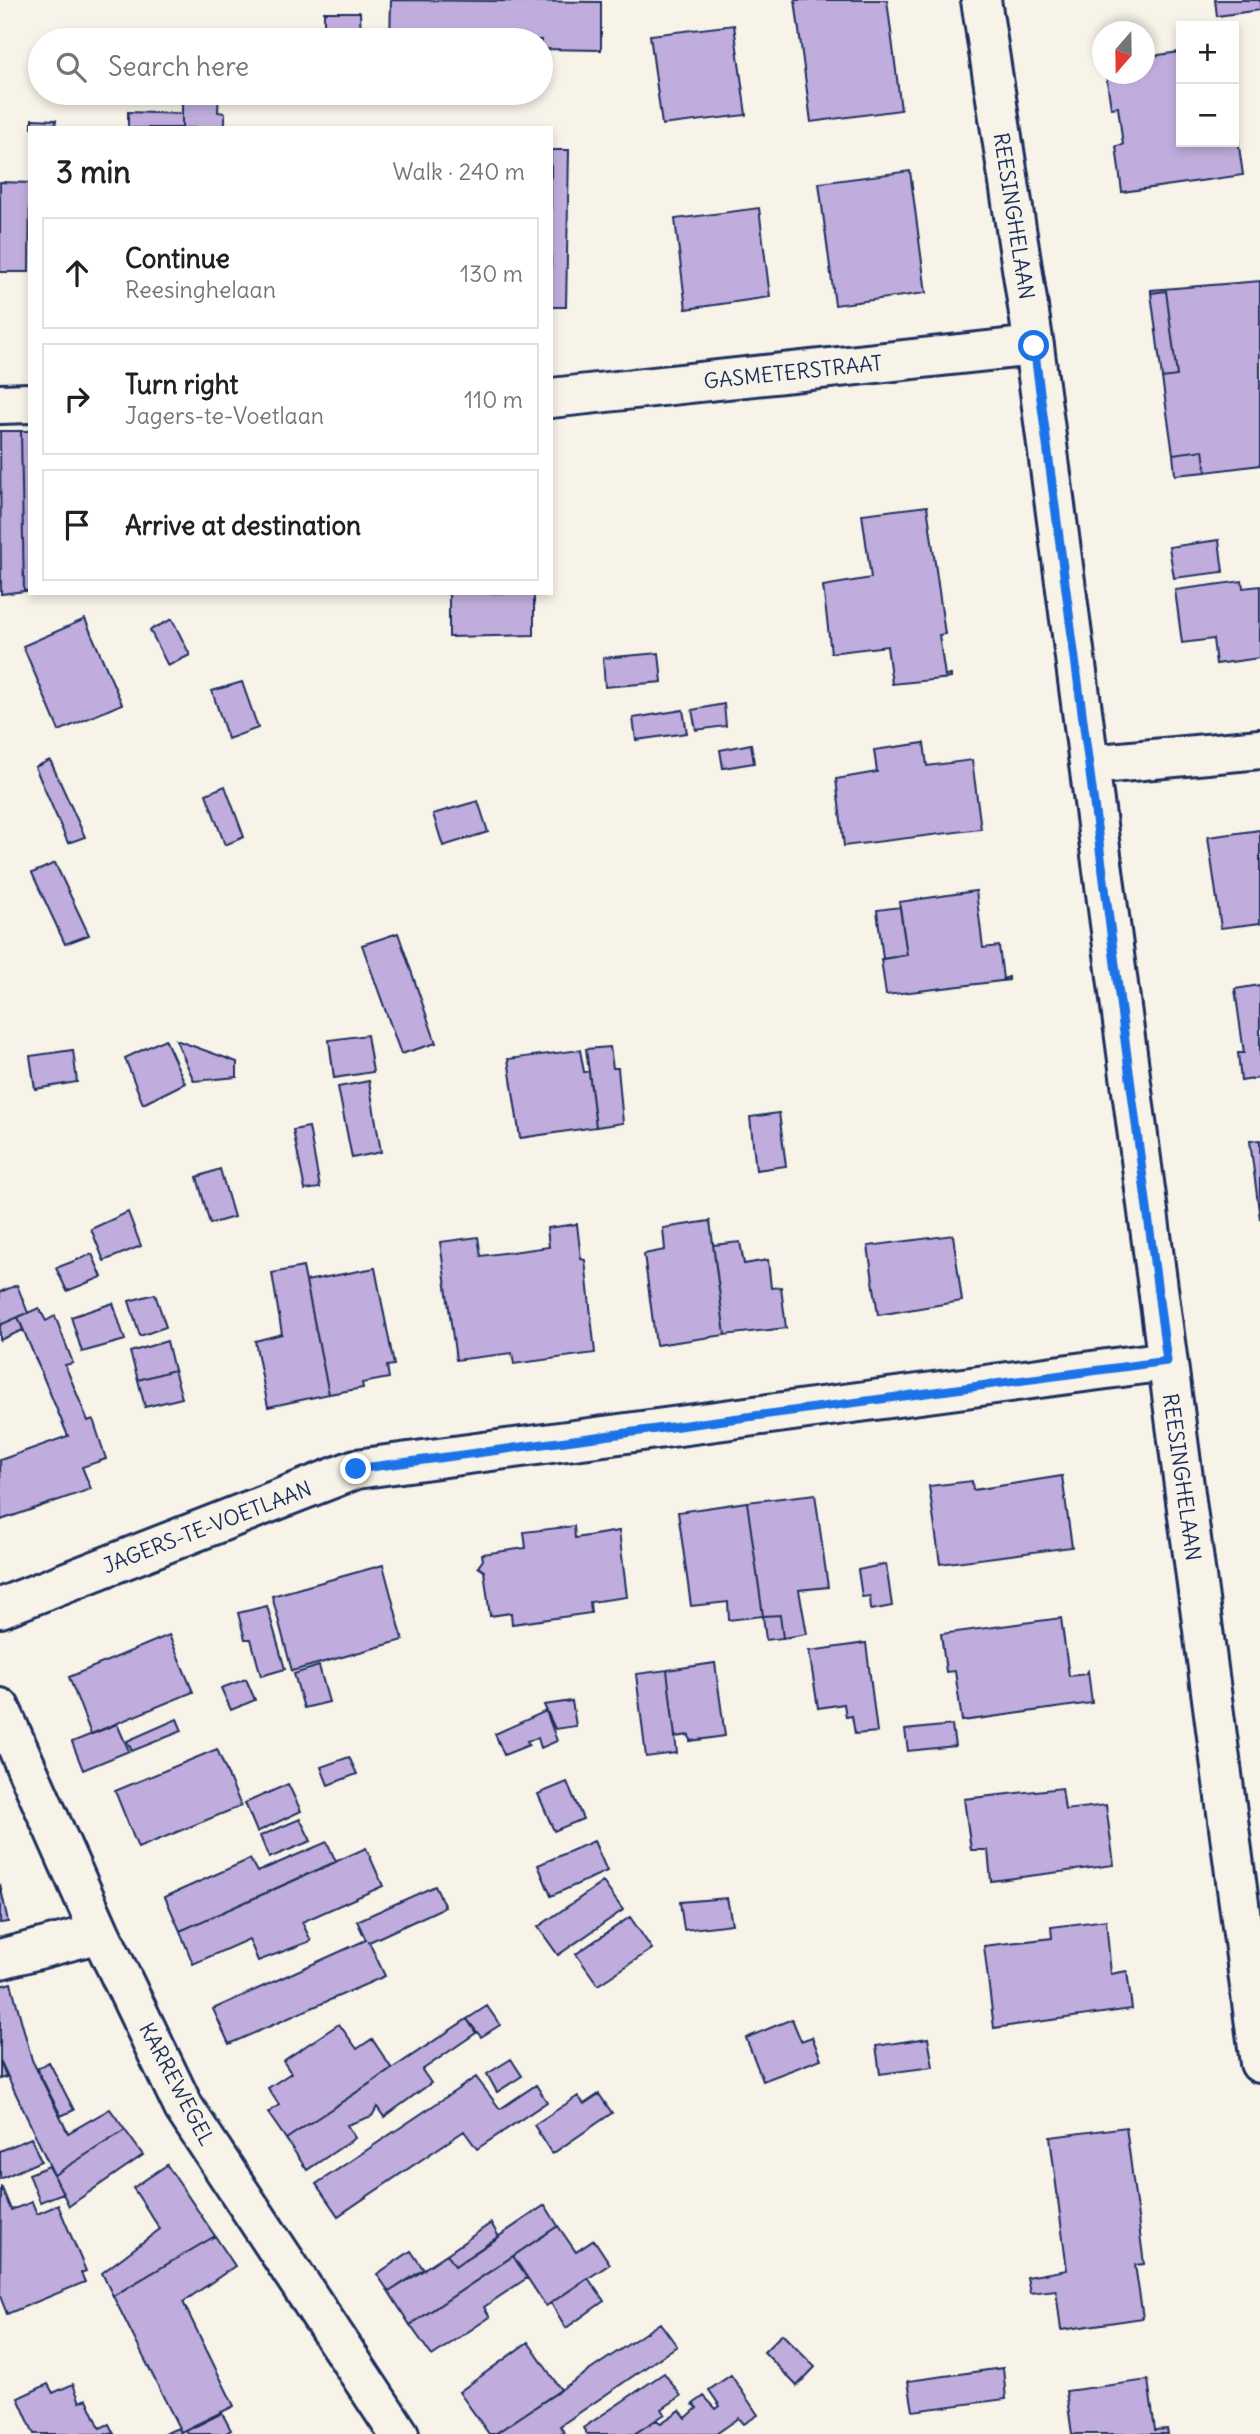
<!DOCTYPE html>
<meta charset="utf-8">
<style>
body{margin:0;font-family:Delius,sans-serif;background:#f2f2f2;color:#202124}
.controls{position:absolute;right:21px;top:21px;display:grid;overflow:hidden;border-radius:0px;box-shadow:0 4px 10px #0003}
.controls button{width:63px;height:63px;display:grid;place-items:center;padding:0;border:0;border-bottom:2px solid #e0e0e0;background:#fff;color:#202124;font:35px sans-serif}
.compass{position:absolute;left:1092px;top:21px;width:63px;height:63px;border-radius:50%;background:#fff;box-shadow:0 4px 10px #0003;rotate:200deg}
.stop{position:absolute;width:21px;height:21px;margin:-16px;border:5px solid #1a73e8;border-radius:50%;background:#fff}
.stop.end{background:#1a73e8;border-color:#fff;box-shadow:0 2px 7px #0008}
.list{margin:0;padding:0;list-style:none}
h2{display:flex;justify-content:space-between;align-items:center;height:91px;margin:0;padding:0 28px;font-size:30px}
h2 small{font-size:23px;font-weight:400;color:#757577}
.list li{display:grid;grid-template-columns:46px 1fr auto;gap:21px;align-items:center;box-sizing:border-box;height:112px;margin:0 14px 14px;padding:0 14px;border:2px solid #e0e0e0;border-radius:0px}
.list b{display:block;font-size:26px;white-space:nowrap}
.list p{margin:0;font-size:23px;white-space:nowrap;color:#757577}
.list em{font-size:23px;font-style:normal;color:#757577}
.icon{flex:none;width:38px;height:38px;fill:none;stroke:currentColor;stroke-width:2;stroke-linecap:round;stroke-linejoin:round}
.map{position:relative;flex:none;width:1260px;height:2434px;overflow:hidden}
.search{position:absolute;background:#fff;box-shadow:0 4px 10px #0003;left:28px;top:28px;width:525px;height:77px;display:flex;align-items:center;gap:18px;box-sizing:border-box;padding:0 24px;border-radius:38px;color:#757577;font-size:26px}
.panel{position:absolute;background:#fff;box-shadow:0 4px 10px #0003;left:28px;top:126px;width:525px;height:469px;border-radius:0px}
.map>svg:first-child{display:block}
</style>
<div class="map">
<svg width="1260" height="2434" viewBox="0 0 1260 2434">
<rect width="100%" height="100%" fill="#f7f3e8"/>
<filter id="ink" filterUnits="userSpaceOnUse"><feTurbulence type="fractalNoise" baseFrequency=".0143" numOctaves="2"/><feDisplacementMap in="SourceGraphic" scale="14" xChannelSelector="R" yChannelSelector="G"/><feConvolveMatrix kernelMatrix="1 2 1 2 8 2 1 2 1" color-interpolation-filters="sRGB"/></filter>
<g filter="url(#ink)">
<path fill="#c0addd" stroke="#1b2f5e" stroke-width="2" d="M391 0 601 2V50L541 49V40H390Z
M795 0H887L901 110 811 122Z
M1215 0H1260V10L1217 16Z
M324 12H360L361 40H324Z
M734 25 746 115 662 125 650 35Z
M1180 52 1181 142H1234V126L1236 125 1243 175 1122 192 1116 146 1123 145 1118 107 1111 108 1106 74H1144V57Z
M182 93H219L218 112 225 113V128H182Z
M324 93H362V103H324Z
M128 112 182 114V128H128Z
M32 119 56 120 55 128H32Z
M551 150H569L566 307H551Z
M910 171 926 293 835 305 819 183Z
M0 182 30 183 29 272H0Z
M759 208 770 297 686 309 675 219Z
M1260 281V465L1206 472 1203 450 1173 454 1162 378 1177 376 1166 291 1151 293V290Z
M1166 291 1177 376 1162 378 1151 293Z
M0 431H21L24 591 1 594Z
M21 431H30V591H24Z
M1203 450 1206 472 1175 475 1173 454Z
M927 506 945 634 939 635 945 676 951 675V678L892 684 887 646 831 653 823 586 871 578 862 514Z
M1219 540 1223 572 1174 578 1169 547Z
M1242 581 1243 588 1260 586V658L1216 664 1213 639 1182 643 1175 590Z
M449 593H534V635L449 637Z
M85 619 122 704 59 731 23 646Z
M172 619 190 655 168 666 150 630Z
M659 653 662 682 605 687 603 658Z
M242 682 258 728 228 739 212 691Z
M724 704 726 726 696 730 692 710Z
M683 710 687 733 636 740 633 718Z
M924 743 927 766 972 760 981 829 844 846 836 779 877 772 874 750Z
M751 744 754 763 723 768 720 750Z
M50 760 85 837 68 843 35 767Z
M225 786 244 837 225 845 206 794Z
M478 801 488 832 443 846 433 814Z
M1260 830V923L1221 928 1208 837Z
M55 863 89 935 65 944 32 873Z
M976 891 983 948 999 946 1003 979 1009 977V980L886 995 881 959 907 955 899 902Z
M900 907 907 955 883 959 877 910Z
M398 933 436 1043 401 1054 362 945Z
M1260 985V1078L1241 1081 1238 1053H1244L1235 989Z
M367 1035 373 1072 334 1078 329 1040Z
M165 1039 185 1083 143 1104 125 1058Z
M176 1040 237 1062V1077L194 1081Z
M610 1047 613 1068H618L623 1123 596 1127 586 1049Z
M73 1050 77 1082 35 1089 30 1056Z
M580 1050 584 1072 589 1071 596 1127 520 1138 508 1059Z
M369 1081 381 1152 352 1158 338 1087Z
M779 1113 786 1166 756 1170 750 1117Z
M309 1127 320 1188 305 1190 293 1130Z
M1260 1140V1219L1250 1141Z
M220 1169 234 1217 210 1224 197 1177Z
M128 1212 141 1246 104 1261 91 1229Z
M710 1221 725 1335 656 1345 644 1254 665 1250 663 1228Z
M577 1224 581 1259 585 1260 595 1353 514 1364 512 1353 456 1360 440 1242 478 1237 481 1256 549 1247 547 1228Z
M953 1235 962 1301 878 1315 868 1246Z
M740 1242 744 1264 768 1260 771 1288 781 1287 786 1328 725 1335 713 1245Z
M92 1254 102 1277 67 1291 56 1268Z
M303 1267 329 1394 268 1407 255 1341 282 1334 272 1273Z
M375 1268 394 1365 387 1366 389 1378 362 1383 363 1388 329 1394 306 1281Z
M17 1285 28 1313 0 1325V1292Z
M155 1294 166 1327 140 1336 129 1301Z
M113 1303 125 1340 82 1352 71 1317Z
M39 1308 46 1321 55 1316 73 1363 65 1365 88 1421 93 1419 106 1459 82 1467 91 1489 1 1520 0 1460 68 1436 18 1317Z
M18 1317 23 1330 0 1340V1325Z
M167 1341 174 1370 138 1380 130 1352Z
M174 1370 182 1398 145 1407 138 1380Z
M1062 1476 1072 1547 940 1564 929 1486 972 1481 973 1490Z
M815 1494 828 1587 799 1590 807 1634 783 1638 780 1615 763 1616 747 1502Z
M747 1502 763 1616 729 1620 728 1602 691 1606 678 1512Z
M574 1526 575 1538 619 1531 627 1597 590 1602 591 1613 512 1624 511 1613 490 1616 484 1571 478 1567 483 1560 482 1554 526 1548 524 1532Z
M886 1564 892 1606 871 1610 870 1596 862 1597 858 1570Z
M383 1565 403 1640 292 1671 272 1596Z
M267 1606 285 1669 261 1676 251 1639H245L238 1613Z
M780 1615 783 1638 766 1640 763 1616Z
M1061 1618 1069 1676 1086 1674 1088 1671 1092 1703 962 1721 955 1671 946 1672 941 1634Z
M169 1635 193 1692 91 1734 69 1677Z
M866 1643 877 1732 855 1734 852 1716 846 1717 844 1704 818 1708 809 1651Z
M715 1663 725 1736 690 1741 689 1735 675 1737 667 1670Z
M319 1666 329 1702 304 1708 294 1674Z
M667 1670 677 1753 646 1757 636 1674Z
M246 1679 255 1700 231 1710 221 1688Z
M572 1701 576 1726 555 1729 544 1705Z
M546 1711 557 1741 541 1748 538 1738 527 1741 529 1745 504 1755 495 1734Z
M177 1719 182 1731 132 1751 127 1741Z
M117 1724 129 1751 83 1770 72 1742Z
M952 1725 955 1746 908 1751 905 1730Z
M217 1749 241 1806 138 1848 115 1791Z
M349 1757 357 1774 328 1785 321 1767Z
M567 1782 583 1819 554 1831 538 1794Z
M288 1784 301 1811 257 1832 245 1803Z
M1062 1788 1065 1810 1106 1805 1114 1865 991 1881 988 1850H971L964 1799Z
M300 1819 311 1841 269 1858 260 1836Z
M594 1841 607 1871 551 1896 538 1865Z
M327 1842 336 1862 180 1931 165 1897 250 1859 257 1872Z
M366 1848 383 1886 302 1922 311 1941 258 1961 249 1939 193 1964 180 1931Z
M603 1882 623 1910 558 1955 538 1927Z
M0 1884 8 1922 0 1923Z
M435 1886 445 1907 369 1942 385 1976 229 2044 213 2009 366 1940 357 1921Z
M727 1898 732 1924 684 1930 680 1902Z
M630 1917 652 1949 598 1985 576 1954Z
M1106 1920 1111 1974 1127 1971 1132 2009 994 2028 984 1946 1052 1938 1051 1927Z
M11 1983 32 2060 68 2133 110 2109 125 2130 54 2175 0 2060V1986Z
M487 2006 500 2025 481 2037 467 2019Z
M467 2019 476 2033 422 2070 431 2083 384 2117 377 2107 372 2116 347 2125 355 2138 307 2170 286 2139Z
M792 2019 801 2041 812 2037 821 2059 763 2081 746 2038Z
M339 2024 357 2049 372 2039 392 2069 286 2139 268 2113 279 2105 268 2088 291 2073 283 2061Z
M928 2038 933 2067 880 2074 876 2046Z
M511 2059 522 2076 497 2092 487 2074Z
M0 2060 6 2077 0 2079Z
M49 2062 74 2110 61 2116 37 2069Z
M476 2077 500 2109 536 2085 547 2102 477 2149 464 2131 338 2216 316 2184Z
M599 2094 612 2113 552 2154 534 2125 578 2096 584 2104Z
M1126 2127 1144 2264 1135 2265 1143 2318 1061 2330 1056 2290 1030 2293 1027 2277 1067 2270 1050 2137Z
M125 2130 143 2155 69 2206 54 2175Z
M31 2138 41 2161 0 2179V2151Z
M167 2165 215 2236 113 2296 102 2273 160 2229 133 2188Z
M49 2166 63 2193 40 2202 29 2174Z
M1 2186 11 2210 32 2202 37 2214 58 2205 86 2271 81 2273 85 2282 7 2314 0 2296Z
M545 2205 558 2226 410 2325 389 2292 447 2254 455 2266Z
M491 2223 499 2237 455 2266 447 2254Z
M558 2226 576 2252 594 2240 610 2264 546 2306 513 2256Z
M215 2236 235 2266 183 2302 234 2406 181 2432 113 2296Z
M411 2251 424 2270 389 2292 377 2274Z
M513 2256 527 2278 484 2307 490 2317 432 2356 410 2325Z
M588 2278 604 2301 566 2328 551 2303Z
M660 2323 677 2346 560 2426 565 2434H495Z
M782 2334 815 2367 797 2386 764 2352Z
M528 2342 561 2390 495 2434H489L459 2392Z
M1003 2368 1006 2399 913 2411 908 2381Z
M664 2373 681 2396 662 2409 665 2414 634 2434H587L583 2428Z
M731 2375 758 2415 744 2424 739 2418 716 2434H634L656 2420 661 2423 680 2410 686 2418 697 2408 693 2404 704 2396 716 2409 720 2406 709 2390Z
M1148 2380 1155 2430 1167 2429 1168 2434H1072L1066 2391Z
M48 2384 53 2393 73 2384 80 2402 87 2399 100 2428 109 2424 114 2434H34L18 2398Z
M222 2413 231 2430 224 2434H188L186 2431Z
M178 2428 182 2434H164Z"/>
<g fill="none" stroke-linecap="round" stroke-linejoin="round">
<g stroke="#1b2f5e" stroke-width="44">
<path id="minor" d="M981 0 1034 346 1260 2063
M551 398 1034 346
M0 404 30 403
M1089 765 1260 749
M0 1608 356 1469 1167 1361
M0 1708 100 1933 184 2108 399 2434
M0 1959 100 1933"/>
</g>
<use href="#minor" stroke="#f7f3e8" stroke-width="38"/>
</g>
</g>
<g fill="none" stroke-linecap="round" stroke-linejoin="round" filter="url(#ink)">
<path stroke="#1a73e8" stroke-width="9" d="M356 1469 1167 1361 1034 346"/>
</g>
<g text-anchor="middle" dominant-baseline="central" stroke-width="7" stroke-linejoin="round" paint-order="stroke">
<g font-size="21" fill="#1b2f5e" stroke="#f7f3e8">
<text transform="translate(1014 216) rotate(81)">REESINGHELAAN</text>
<text transform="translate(793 372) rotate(-6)">GASMETERSTRAAT</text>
<text transform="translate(1182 1477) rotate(82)">REESINGHELAAN</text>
<text transform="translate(207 1527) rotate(-21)">JAGERS-TE-VOETLAAN</text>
<text transform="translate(177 2084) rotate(62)">KARREWEGEL</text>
</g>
</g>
</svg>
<div class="controls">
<button>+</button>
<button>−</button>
</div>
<svg class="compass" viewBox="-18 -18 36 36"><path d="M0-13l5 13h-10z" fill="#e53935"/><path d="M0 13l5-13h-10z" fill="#757577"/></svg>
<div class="stop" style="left:1034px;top:346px"></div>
<div class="stop end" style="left:356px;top:1469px"></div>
<div class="search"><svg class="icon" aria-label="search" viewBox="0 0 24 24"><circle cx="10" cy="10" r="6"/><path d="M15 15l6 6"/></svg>Search here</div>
<section class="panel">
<h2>3 min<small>Walk · 240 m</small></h2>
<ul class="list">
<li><svg class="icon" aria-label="ahead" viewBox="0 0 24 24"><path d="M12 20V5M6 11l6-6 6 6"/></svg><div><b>Continue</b><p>Reesinghelaan</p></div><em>130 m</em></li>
<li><svg class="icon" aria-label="right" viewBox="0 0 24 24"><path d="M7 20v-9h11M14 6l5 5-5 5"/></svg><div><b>Turn right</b><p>Jagers-te-Voetlaan</p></div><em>110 m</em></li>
<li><svg class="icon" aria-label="arrive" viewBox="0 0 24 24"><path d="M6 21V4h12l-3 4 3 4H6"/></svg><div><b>Arrive at destination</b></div></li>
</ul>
</section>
</div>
